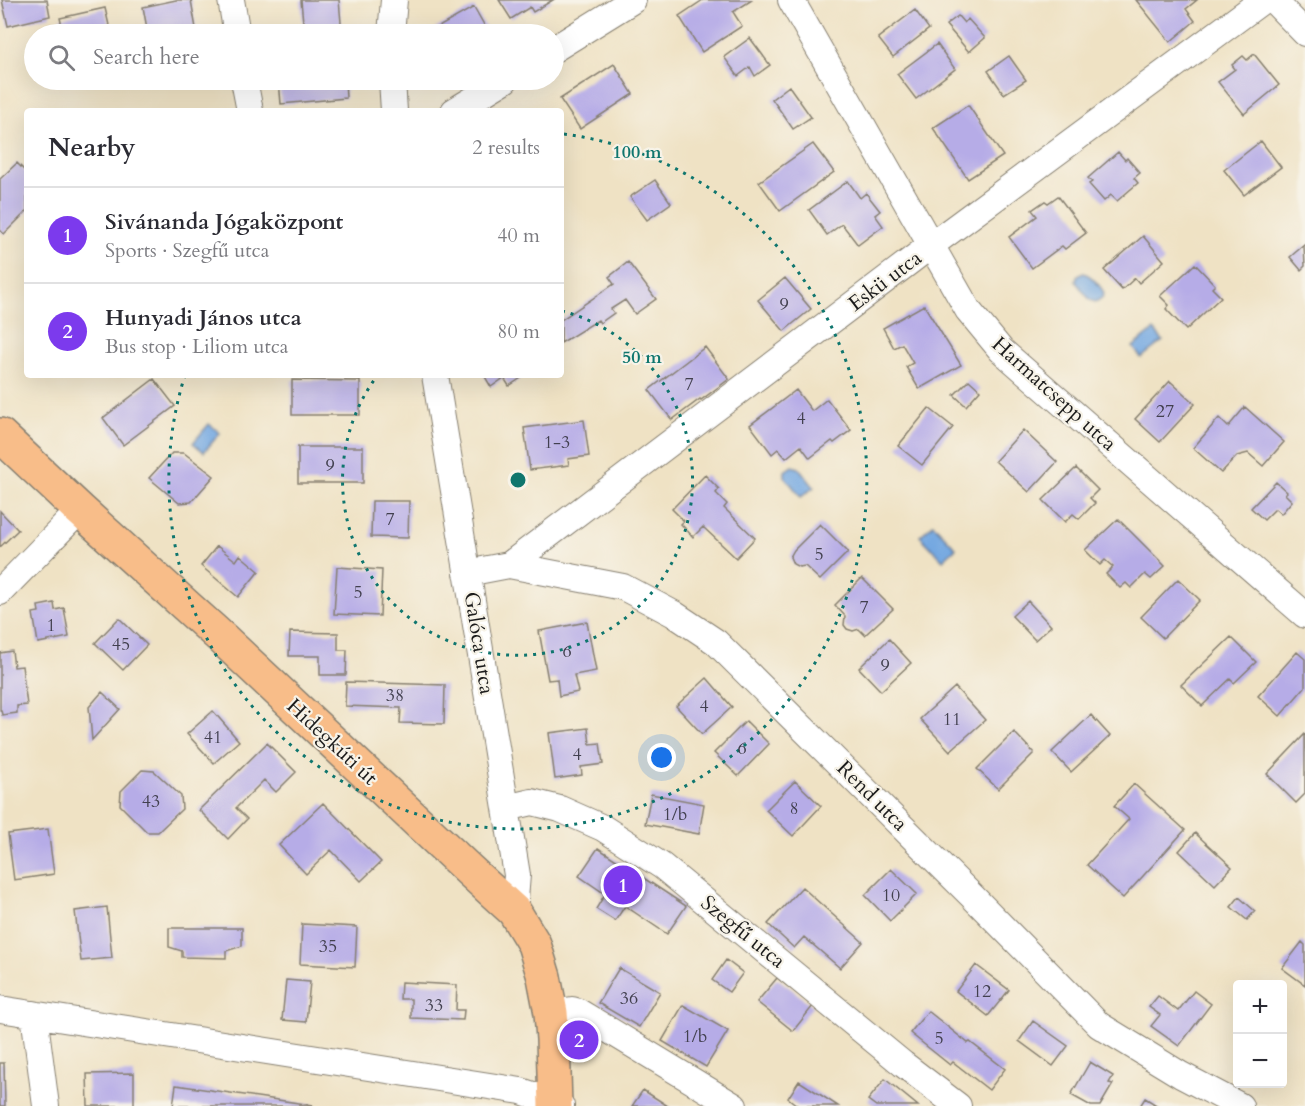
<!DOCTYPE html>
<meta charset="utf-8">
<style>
body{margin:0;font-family:Cardo,serif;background:#f7f7f7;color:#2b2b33}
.controls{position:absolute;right:18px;bottom:18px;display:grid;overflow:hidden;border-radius:6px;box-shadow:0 6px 24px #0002}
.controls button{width:54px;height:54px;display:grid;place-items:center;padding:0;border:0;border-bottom:2px solid #e1e1e2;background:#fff;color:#2b2b33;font:30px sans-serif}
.you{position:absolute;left:662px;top:758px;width:21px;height:21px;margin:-15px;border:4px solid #fff;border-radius:50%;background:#1a73e8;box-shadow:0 0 0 9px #1a73e833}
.badge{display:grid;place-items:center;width:39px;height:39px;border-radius:50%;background:#7c3aed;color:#fff;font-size:20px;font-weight:700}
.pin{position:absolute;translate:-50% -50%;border:3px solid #fff;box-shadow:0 2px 6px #0006}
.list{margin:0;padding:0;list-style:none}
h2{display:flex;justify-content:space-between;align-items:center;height:78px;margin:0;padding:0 24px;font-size:26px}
h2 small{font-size:20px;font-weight:400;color:#7c7c81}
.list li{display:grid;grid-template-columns:39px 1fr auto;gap:18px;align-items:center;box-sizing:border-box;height:96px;padding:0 24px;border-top:2px solid #e1e1e2}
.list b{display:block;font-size:22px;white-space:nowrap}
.list p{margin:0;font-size:20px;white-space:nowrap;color:#7c7c81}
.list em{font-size:20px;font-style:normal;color:#7c7c81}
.icon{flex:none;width:33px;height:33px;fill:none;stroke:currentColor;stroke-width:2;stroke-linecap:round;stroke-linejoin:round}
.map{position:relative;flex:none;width:1305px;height:1106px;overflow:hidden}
.search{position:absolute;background:#fff;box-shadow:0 6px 24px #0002;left:24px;top:24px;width:540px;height:66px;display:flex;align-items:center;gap:15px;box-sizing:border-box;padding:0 21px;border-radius:33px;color:#7c7c81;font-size:22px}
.panel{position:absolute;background:#fff;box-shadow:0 6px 24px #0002;left:24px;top:108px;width:540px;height:270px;border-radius:6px}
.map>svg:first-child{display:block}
</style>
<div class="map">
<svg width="1305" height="1106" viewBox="0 0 1305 1106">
<rect width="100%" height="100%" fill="#f7f3e8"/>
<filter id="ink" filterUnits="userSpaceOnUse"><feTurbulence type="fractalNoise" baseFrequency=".0167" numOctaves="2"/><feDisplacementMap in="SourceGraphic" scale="12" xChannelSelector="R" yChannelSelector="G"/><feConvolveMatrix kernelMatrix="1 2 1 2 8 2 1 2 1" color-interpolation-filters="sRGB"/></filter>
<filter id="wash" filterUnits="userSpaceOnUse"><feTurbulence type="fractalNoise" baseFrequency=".008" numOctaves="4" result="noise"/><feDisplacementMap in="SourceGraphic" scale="24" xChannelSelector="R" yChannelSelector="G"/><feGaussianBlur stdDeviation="1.35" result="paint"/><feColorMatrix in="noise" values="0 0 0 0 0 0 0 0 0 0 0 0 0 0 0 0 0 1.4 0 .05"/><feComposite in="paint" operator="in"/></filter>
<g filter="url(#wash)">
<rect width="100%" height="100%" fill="#efe2c4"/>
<path fill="#74a8e1" stroke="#48627e" stroke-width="1.5" d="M1083 273C1090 275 1091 277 1096 282 1104 291 1109 296 1095 302L1090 300 1076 282 1077 277Z
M1154 330 1163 341 1141 358 1133 347Z
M209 424 220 433 204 452 193 443Z
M792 466 799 468 814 487 801 497 785 477V471Z
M933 524 956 548 943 560 920 536Z"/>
<g id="blocks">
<path fill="#b6ace7" d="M2 0H47L50 16 8 26Z
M176 0H191L197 34H148L143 7Z
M301 0H339L342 34H304Z
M499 0H553L533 12 530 7 511 19Z
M703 0H752L733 12 742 26 702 52 679 16Z
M1136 0H1197L1186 9 1195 21 1170 42Z
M474 7 488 32 484 34H438L435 29Z
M105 8 111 34H64L60 18Z
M915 10 929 29 893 57 878 38Z
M958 16 964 23 968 19 985 38 969 52 946 25Z
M750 38 770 65 755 76 750 67 738 76 724 57Z
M937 44 955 69 916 99 897 74Z
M1254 54 1279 85 1244 114 1218 82 1235 69 1232 65 1243 56 1247 60Z
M1009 56 1026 80 1004 94 988 71Z
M614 64 633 94 580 129 560 99Z
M279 80H345L346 98 281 104Z
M789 86 811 117 793 129 772 99Z
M968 105 1003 156 968 179 933 128Z
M1261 141 1281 167 1244 195 1224 170Z
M813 144 834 172 780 211 759 182Z
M1118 152 1125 160 1127 158 1140 173 1134 178 1138 183 1117 201 1111 195 1104 201 1089 184 1092 182 1088 178Z
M17 163 27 173V211L4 234 0 230V179Z
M655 180 671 203 647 220 630 197Z
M848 181 860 198 866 193 880 211 875 215 883 226 858 245 842 224 827 235 809 210Z
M1058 196 1086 233 1065 249 1062 246 1032 268 1009 237 1037 216 1032 210 1045 201 1048 203Z
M1143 236 1164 261 1139 283 1135 278 1122 290 1104 270Z
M1304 245 1305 266 1301 270 1290 257Z
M628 262 656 299 635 314 625 300 611 309 614 313 600 323 598 320 561 343V320L614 284 609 277Z
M1195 264 1215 285 1212 288 1221 297 1186 330 1166 309 1169 305 1160 296Z
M785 278 811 309 784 331 758 300Z
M924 305 961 365 919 389 906 367 913 363 902 344 894 348 883 328Z
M705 347 729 379 701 400 700 399 672 420 649 390Z
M484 375H519L521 378 509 386 504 378 491 387Z
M154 379 175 406 123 445 103 418Z
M292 380 360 381V415H292Z
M969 380 980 390 966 406 954 395Z
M1170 381 1195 404 1160 442 1135 419Z
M796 390 812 411 827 399 851 430 834 443 832 441 810 458 801 446 786 458 778 449 772 454 750 425Z
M1245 407 1284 442 1263 466 1248 453 1237 456 1221 473 1193 448 1219 418 1228 427Z
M929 408 953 427 922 465 898 446Z
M584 420 589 456 568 459 569 465 530 470 524 428Z
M1023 430 1057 462 1029 492 995 461Z
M298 447H363V483H298Z
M172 453H184L214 476 191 502 179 503 149 478Z
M1076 468 1098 490 1090 498 1095 503 1079 519 1073 514 1065 522 1043 500Z
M705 475 719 489 716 493 727 504 724 508 755 538 736 558 703 527 693 537 681 524 684 521 672 509Z
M1276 482 1287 492 1285 494 1292 501 1281 514 1275 509 1264 520 1251 508Z
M372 501H409L408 538 371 537Z
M0 511 18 530 0 547Z
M1118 519 1165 566 1151 579 1145 574 1131 588 1126 583 1120 588 1106 574 1113 567 1105 560 1100 565 1085 550Z
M820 524 848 552 820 580 805 566 799 567 793 564 790 557 794 550Z
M217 546 236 561 240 555 259 571 238 597 201 566Z
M337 567 382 570 380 616 334 614Z
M862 578 893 609 865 635 859 629 853 631 847 629 844 625 845 616 835 605Z
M1178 579 1200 600 1163 638 1141 617Z
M1028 601 1051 626 1035 640 1012 616Z
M54 603 55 610 64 608 69 637 38 643 33 613 39 612 38 606Z
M119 618 147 645 123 670 95 643Z
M587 622 596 671 574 675 578 692 559 696 557 679 548 680 539 631Z
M290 632 338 633V650H347L346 675H320V656H289Z
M1231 637 1256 662 1234 683 1230 679 1202 706 1181 685Z
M889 639 911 663 881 691 859 668Z
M12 651 14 667 22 666 27 705 17 706V713L2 715 1 710H0V653Z
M1297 652 1305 659V687L1280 716 1258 696Z
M707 678 732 707 702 734 676 706Z
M346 682 445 685 444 724 400 723 401 708 345 706Z
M955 687 985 720 950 751 920 719Z
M102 692 120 709 92 740 89 707Z
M213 711 239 741 214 763 187 734Z
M1091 715 1110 736 1071 772 1052 752Z
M746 721 769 744 738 776 714 753Z
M588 728 590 744 600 743 603 764 581 767 582 775 555 779 549 733Z
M1014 732 1034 753 998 789 977 769Z
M1305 734V794L1296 803 1267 774Z
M267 743 296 772 276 792 264 780 236 808 247 819 228 839 199 810Z
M142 770 154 771 181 796 182 809 158 832H147L120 805 121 791Z
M795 781 821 806 793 836 766 810Z
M1134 784 1185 830 1123 898 1087 865 1129 819 1114 806Z
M651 794 704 804 699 834 645 824Z
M323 803 381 862 361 881 331 850 306 874 279 845Z
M48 829 54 874 14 880 8 834Z
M1195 833 1232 867 1215 885 1179 851Z
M598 848 686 906 667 934 625 906 615 921 596 909 605 894 579 876Z
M891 869 917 894 890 921 865 895Z
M802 887 863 942 840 968 804 937 794 948 768 924Z
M1239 897 1255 911 1247 920 1231 907Z
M107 907 112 958 81 961 75 911Z
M302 924 357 927 355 967 300 964Z
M169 928H242V946L226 951V958L182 957V951L169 947Z
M1302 942 1305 945V985L1282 968Z
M726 960 743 973 729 992 712 980Z
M976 965 1009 990 988 1016 956 991Z
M619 968 660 992 639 1027 598 1003Z
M777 978 813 1006 793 1031 757 1002Z
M286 980 310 982 306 1022 282 1020Z
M401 982 457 985 456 1010H464L463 1020 411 1018V999H400Z
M1194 991 1211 1004 1179 1046 1151 1026 1160 1015 1149 1007 1158 996 1178 1011Z
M683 1005 728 1031 706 1067 662 1041Z
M928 1011 968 1043 970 1042 1005 1069 989 1090 953 1062 950 1065 910 1033Z
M1033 1021 1068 1046 1053 1066 1019 1041Z
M1090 1062 1113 1076 1109 1083 1113 1084 1100 1106H1091L1071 1095Z
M0 1063H4L5 1106H0Z
M134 1073V1106H88L87 1074Z
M885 1079 918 1106H876L868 1100Z
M799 1081 838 1106H797V1105L788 1098Z
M176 1085 312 1105V1106H173Z
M643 1090 668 1106H632Z
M1145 1098 1158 1106H1140Z"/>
</g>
</g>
<g filter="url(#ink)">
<use href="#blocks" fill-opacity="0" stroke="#867f70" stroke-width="1.5"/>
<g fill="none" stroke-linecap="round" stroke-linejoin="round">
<g stroke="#867f70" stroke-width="28">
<path id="minor" d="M231 0 237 34
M791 0 968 310 1001 350 1305 615
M1273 0 1305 33
M391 34 394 0
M554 49 633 0
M244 80 250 111
M392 80 394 111
M454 111 505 80
M435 375 517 875 514 911
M509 565 930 246 1263 0
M467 573 509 565 623 587 674 614 716 642 973 897 1099 1025 1181 1075 1240 1106
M0 592 80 510
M506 808 532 802 560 809 603 828 662 866 903 1064 958 1106
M0 1009 521 1091 554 1102 561 1106
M551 1013 572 1010 579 1012 734 1106
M34 1014 46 1106"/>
</g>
<g stroke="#867f70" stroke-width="36">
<path id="major" d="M0 435 80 510 224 640 469 870 514 911 534 944 544 977 551 1013 553 1039 555 1106"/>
</g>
<use href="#minor" stroke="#fff" stroke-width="26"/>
<use href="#major" stroke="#f8bd89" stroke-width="33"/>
</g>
</g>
<g fill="none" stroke="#0f766e" stroke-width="3" stroke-dasharray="3 6">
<path d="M562 311A175 175 0 1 1 377 376"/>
<path d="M564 134A349 349 0 1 1 185 375"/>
</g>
<g text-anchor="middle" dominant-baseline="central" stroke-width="4.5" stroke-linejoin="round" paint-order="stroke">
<g font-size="18" fill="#42404f">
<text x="784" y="304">9</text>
<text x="689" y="384">7</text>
<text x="1165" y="411">27</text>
<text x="801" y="418">4</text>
<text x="557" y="442">1-3</text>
<text x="330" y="465">9</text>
<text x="390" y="519">7</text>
<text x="819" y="554">5</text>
<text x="358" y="592">5</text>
<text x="864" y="607">7</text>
<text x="51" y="625">1</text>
<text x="121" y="644">45</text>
<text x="567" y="651">6</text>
<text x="885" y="665">9</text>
<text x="395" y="695">38</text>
<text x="704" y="706">4</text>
<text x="952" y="719">11</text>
<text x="213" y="737">41</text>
<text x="742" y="748">6</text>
<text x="577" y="754">4</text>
<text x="151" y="801">43</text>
<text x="794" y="808">8</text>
<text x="675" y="814">1/b</text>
<text x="891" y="895">10</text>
<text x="328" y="946">35</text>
<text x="982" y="991">12</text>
<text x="629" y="998">36</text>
<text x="434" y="1005">33</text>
<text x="695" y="1036">1/b</text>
<text x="939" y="1038">5</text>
</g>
<g font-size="21" fill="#1c1c1c" stroke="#f7f3e8">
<text transform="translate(885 281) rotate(-37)">Eskü utca</text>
<text transform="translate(1054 394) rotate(42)">Harmatcsepp utca</text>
<text transform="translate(479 643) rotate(81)">Galóca utca</text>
<text transform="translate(332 742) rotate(43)">Hidegkúti út</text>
<text transform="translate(872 796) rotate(45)">Rend utca</text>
<text transform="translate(743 932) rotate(39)">Szegfű utca</text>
</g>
</g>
<circle cx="518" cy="480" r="9" fill="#0f766e" stroke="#f7f3e8" stroke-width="3"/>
<g font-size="18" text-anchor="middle" font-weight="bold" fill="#0f766e" stroke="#f7f3e8" stroke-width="4.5" stroke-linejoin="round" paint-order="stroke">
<text x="637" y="158">100 m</text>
<text x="642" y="363">50 m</text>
</g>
</svg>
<div class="controls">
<button>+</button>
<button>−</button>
</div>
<div class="you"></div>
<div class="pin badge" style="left:623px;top:885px">1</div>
<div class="pin badge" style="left:579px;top:1040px">2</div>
<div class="search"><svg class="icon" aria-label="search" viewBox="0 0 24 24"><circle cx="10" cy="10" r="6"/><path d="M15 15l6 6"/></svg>Search here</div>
<section class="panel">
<h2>Nearby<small>2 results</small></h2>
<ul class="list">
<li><span class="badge">1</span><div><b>Sivánanda Jógaközpont</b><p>Sports · Szegfű utca</p></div><em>40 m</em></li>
<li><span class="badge">2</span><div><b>Hunyadi János utca</b><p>Bus stop · Liliom utca</p></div><em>80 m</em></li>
</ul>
</section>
</div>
